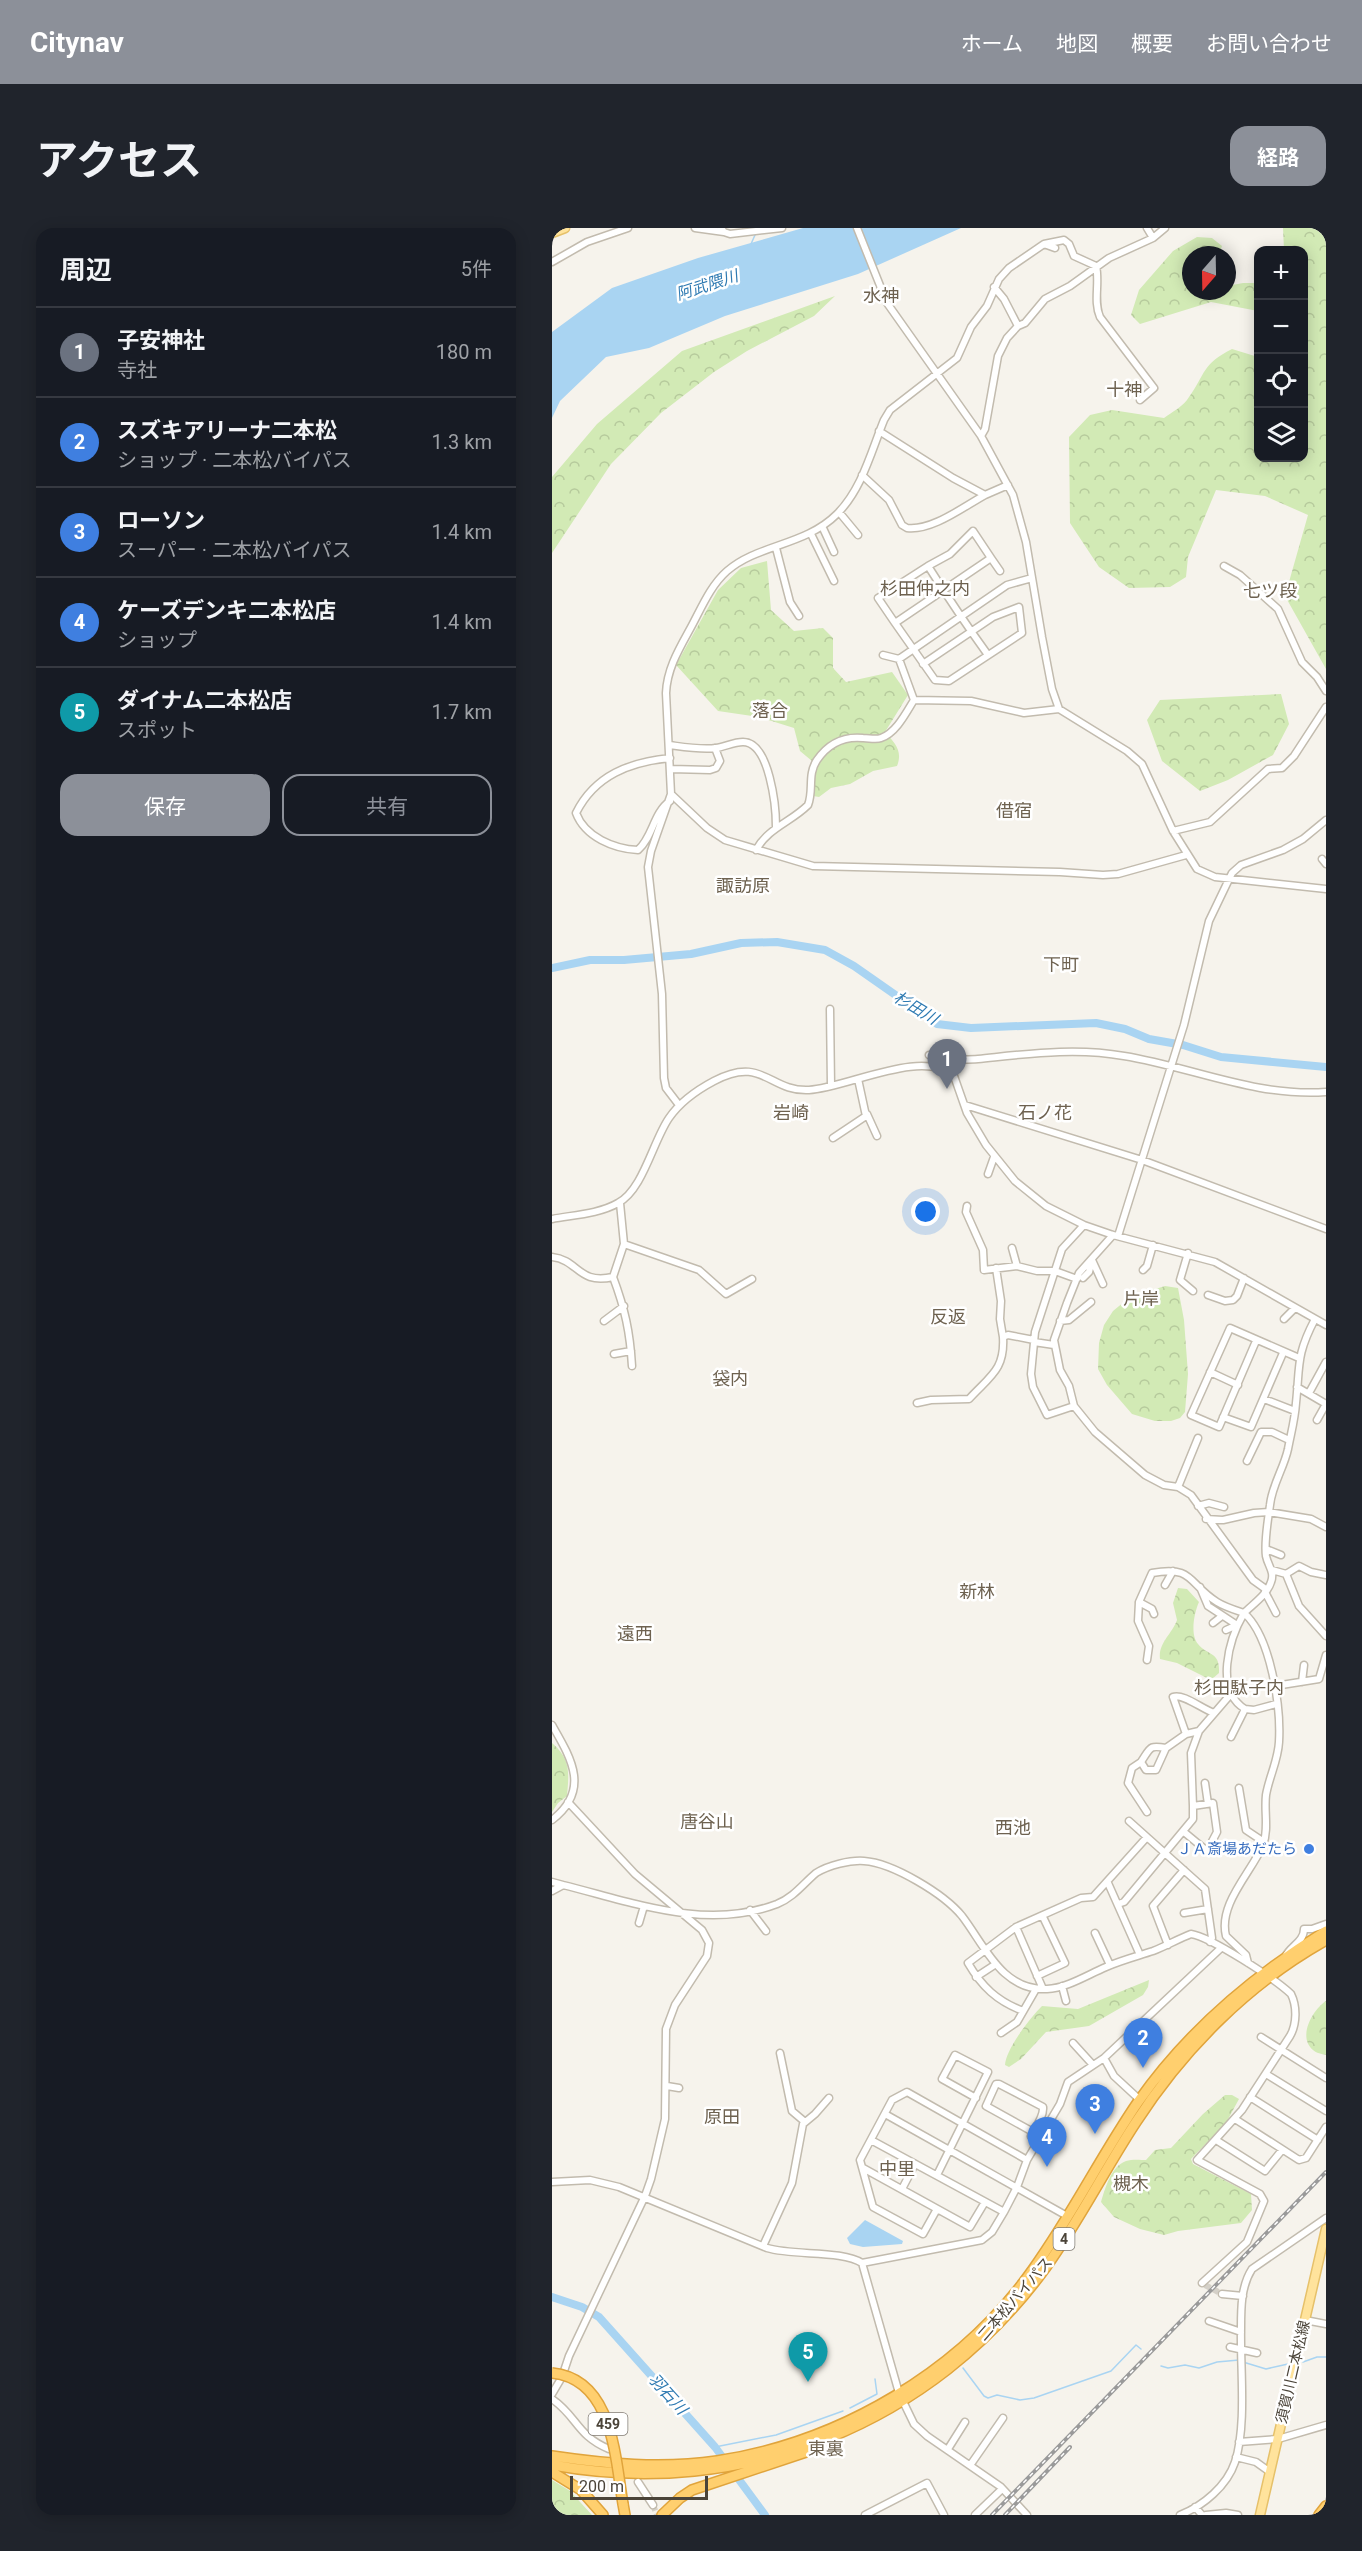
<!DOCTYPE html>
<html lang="ja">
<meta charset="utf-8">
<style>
body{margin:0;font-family:Roboto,"Noto Sans JP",sans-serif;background:#20242c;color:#f1f3f6}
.controls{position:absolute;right:18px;top:18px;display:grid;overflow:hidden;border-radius:12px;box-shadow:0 3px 15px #0003}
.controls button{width:54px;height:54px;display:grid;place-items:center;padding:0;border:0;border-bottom:2px solid #363941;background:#171b24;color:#f1f3f6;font:30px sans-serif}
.compass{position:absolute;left:630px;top:18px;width:54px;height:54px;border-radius:50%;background:#171b24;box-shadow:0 3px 15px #0003;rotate:200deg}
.scale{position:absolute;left:18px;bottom:15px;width:138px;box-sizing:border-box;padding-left:6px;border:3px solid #4b4439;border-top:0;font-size:16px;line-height:21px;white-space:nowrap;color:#4b4439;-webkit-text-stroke:4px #fff;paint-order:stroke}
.you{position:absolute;left:374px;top:984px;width:21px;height:21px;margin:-15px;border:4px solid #fff;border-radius:50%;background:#1a73e8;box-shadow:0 0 0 9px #1a73e833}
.badge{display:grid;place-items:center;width:39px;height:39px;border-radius:50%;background:#8c9099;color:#fff;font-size:20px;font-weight:700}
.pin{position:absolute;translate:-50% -50px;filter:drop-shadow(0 2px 3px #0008)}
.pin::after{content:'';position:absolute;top:32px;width:21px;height:18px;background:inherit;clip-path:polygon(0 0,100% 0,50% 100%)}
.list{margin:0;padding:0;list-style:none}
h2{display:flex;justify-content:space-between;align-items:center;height:78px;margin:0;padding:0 24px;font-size:26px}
h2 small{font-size:20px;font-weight:400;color:#9ea1a6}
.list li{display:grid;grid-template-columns:39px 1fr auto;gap:18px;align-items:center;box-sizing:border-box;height:90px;padding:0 24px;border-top:2px solid #363941}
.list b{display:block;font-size:22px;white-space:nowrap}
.list p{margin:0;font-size:20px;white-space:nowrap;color:#9ea1a6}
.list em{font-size:20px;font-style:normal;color:#9ea1a6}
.actions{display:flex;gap:12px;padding:18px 24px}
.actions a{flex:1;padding:14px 0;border:2px solid #8c9099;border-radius:18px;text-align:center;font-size:21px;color:#8c9099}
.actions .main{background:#8c9099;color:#fff}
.icon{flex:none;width:33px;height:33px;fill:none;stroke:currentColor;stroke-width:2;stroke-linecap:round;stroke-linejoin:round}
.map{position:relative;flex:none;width:774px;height:2287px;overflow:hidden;border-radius:18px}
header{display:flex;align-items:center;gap:36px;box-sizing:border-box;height:84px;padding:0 30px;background:#8c9099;color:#fff}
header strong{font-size:28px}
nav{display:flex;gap:33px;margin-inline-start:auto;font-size:21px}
.intro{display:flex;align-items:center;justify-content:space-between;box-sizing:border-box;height:144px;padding:0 36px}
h1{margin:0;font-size:42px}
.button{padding:15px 27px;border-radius:18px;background:#8c9099;color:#fff;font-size:21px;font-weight:700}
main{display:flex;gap:36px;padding:0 36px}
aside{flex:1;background:#171b24;border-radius:18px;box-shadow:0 3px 15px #0003}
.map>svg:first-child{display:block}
</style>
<header>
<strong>Citynav</strong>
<nav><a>ホーム</a><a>地図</a><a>概要</a><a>お問い合わせ</a></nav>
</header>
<div class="intro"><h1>アクセス</h1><a class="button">経路</a></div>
<main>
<aside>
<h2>周辺<small>5件</small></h2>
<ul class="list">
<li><span class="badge" style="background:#6b7280">1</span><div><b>子安神社</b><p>寺社</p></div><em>180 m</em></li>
<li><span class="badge" style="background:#3f7fe0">2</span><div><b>スズキアリーナ二本松</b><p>ショップ · 二本松バイパス</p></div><em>1.3 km</em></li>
<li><span class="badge" style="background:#3f7fe0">3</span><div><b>ローソン</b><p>スーパー · 二本松バイパス</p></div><em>1.4 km</em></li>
<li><span class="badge" style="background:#3f7fe0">4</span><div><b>ケーズデンキ二本松店</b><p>ショップ</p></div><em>1.4 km</em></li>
<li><span class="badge" style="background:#0f9aa8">5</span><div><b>ダイナム二本松店</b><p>スポット</p></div><em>1.7 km</em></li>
</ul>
<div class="actions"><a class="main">保存</a><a>共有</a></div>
</aside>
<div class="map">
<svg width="774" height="2287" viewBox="0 0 774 2287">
<defs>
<pattern id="forest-crowns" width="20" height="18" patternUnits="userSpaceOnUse" patternTransform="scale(1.5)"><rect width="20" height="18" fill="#d2eab5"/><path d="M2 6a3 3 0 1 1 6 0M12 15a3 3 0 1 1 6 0" fill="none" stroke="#b6ca9c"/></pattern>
</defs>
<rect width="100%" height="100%" fill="#f6f3ec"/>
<path fill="url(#forest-crowns)" d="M731 0H774V441L733 368 756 287 713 268 664 262 636 329 634 349 618 359 577 360 547 339 518 295 517 209 538 187 560 182 612 190C620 184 632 178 637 169 654 145 650 136 680 121L706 129V230H752V130L756 109 752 105V22H732Z
M645 9 660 10 670 18 667 27H639V63H675V58L691 55H706V83L659 74 588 96 579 87 587 62 621 23Z
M283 68 262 88 195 123 162 144 109 185 59 236 0 325V249L45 196 130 123Z
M215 333 219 382 242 403 271 400 281 410V440L294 454 340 444 356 467 333 504C343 515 351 523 345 538L321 543 298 556 279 560 267 569 261 568V546L266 538 248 523 242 500 207 489 166 483 124 437 166 362 189 340Z
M729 466 737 496 721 527 676 552 648 563 610 533 595 492 608 472Z
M613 1058 626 1060 632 1092 636 1146 633 1184 628 1190 619 1193H603L580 1186 555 1157 546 1141 547 1115 552 1097 561 1083 578 1069Z
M626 1360 635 1361 647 1374C642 1385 638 1407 646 1416 657 1429 668 1423 667 1445L659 1452 625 1435 608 1431C606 1415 620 1406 625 1392L621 1375Z
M0 1515C19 1531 17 1545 15 1568L6 1575 0 1584Z
M597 1752 596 1759 591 1767 537 1798 494 1804 469 1831 457 1839 453 1837C454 1821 478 1790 490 1778L526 1781Z
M774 1773V1827C770 1826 764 1825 761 1822 745 1809 761 1781 774 1773Z
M673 1867H680L687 1871 674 1895 639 1931 641 1936 699 1966 700 1982 689 1995 626 2003 612 2007 588 2001 562 1989 549 1974C553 1961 559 1938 574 1933 580 1931 589 1932 594 1932L603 1922 619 1920 651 1886Z
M0 2252 18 2263 40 2287H6L0 2280Z"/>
<path fill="#a9d4f2" d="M251 0H409L306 46 173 88 97 120 54 129 8 173 0 190V104L60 60 146 30Z
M313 1992 351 2013 350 2016 311 2019 298 2016 295 2010Z"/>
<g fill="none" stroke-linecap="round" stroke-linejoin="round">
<path stroke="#a9d4f2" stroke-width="1.5" d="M199 16 203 7
M691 2134 714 2141 736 2136
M751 2134 765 2129H774
M609 2138 616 2140 633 2137 647 2140 665 2134 687 2132
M411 2140 432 2168 436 2170 445 2167 468 2172 482 2170 559 2143 584 2117 589 2121
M298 2180 325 2166 323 2151
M163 2219 224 2207 291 2183"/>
<path stroke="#a9d4f2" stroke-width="8" d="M0 740 38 732H72L139 726 189 715 225 714 273 722 302 738 385 796 419 800 544 795 573 801 597 811 631 817 669 829 774 839
M0 2069 30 2079 47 2089 163 2219 213 2287"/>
<path stroke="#d4d0c8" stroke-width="6" stroke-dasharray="6 3" stroke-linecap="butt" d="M653 2057 670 2066
M101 2277 105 2287"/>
<g stroke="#c2bbae" stroke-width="9">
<path id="minor" d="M143 0 172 4
M169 0 172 4 178 6 230 0
M305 0 335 75 429 208 461 267 474 314 490 409 500 461 507 481 575 523 590 536 621 603 645 641 663 649 774 661
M595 0 601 10
M492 16 512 12 517 16 522 28 544 38C548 55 541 73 548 89L602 160 588 172
M0 34 35 14 76 0
M442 59 452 71 466 98
M327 203 401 250 433 267 456 257
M429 208 433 201 446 128 455 110 466 98 473 95 493 71 518 58 557 30 601 10 613 0
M310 247 337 272 350 297 355 300C380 303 411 279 433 267
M287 284 306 307
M270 298 282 324
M259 306 282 353
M224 320 238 374 247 388
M439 330 448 343
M376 338 398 326 421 303 439 330 343 395 326 370 376 338C395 368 415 398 436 427
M672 338 688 347 726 381 750 434 765 449 774 463
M480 350 455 357 347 431 362 472 419 473 472 485 507 481
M343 395 383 452 397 453 470 405 467 379 441 389 371 436
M331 427 347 431
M117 517C132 519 149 522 164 520 172 519 182 514 191 514 218 514 224 580 224 599
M119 541 158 542 164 540 168 533 163 520
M119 566 155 600 173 612 261 638 508 644 551 647 566 646 634 627
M118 573C101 585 101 609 86 622 62 621 33 609 24 585 43 547 78 534 118 530
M621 603 658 594 716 541 730 540 742 528 774 479
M204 622C216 600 239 594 256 577 262 562 255 547 265 532 276 516 291 508 311 510 317 510 324 512 329 510 344 505 354 485 362 472
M770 631 774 636
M278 781 279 858
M377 827 390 833
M387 839 390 833C402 831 414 832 426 831 475 826 523 819 572 828 640 839 703 869 774 864
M127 877 114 860 112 850 110 766 96 639 99 623 119 566 114 465C115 441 127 421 138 401 149 381 158 358 175 343 206 316 253 318 285 286 310 261 319 224 332 192L338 182 405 130 419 99 435 78 447 51 457 40 492 16 503 20
M413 877 590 932 774 1001
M315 886 325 908
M281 910 314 888 306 851
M436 946 442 929
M68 975 72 1016 61 1049C73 1081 78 1104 80 1138
M415 978 414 984 431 1022 432 1042 465 1038 485 1043H503L525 1051
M0 991C21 987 47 986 66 975 91 962 101 913 117 890 128 874 145 862 162 853 211 827 217 864 257 862 295 860 370 820 402 848L415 885 434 917 463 953 494 978 532 997 561 1007 663 1034 774 1097
M561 1007 527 1045 515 1075 502 1112 508 1142 517 1158 522 1178 543 1204 593 1247 612 1257 626 1259 639 1267 701 1352 715 1362
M566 1008 632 797 657 693 680 645 689 637 731 622 751 611 774 592
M72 1016 147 1042 174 1066 200 1051
M460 1020 465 1038
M636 1025 628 1052 641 1063
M0 1029C27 1032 26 1057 61 1049
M540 1032 551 1056
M444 1040 449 1073 448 1091 451 1109
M591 1042 595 1038 601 1017
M531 1050 537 1044 540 1032
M656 1067 673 1073 681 1072 685 1068 692 1050
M732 1091 743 1080
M52 1093 72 1078
M508 1093 517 1092 539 1074
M704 1113 667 1199 639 1187 678 1100 747 1130
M482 1114 502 1117
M62 1126 79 1123
M658 1144 686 1157
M745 1159 774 1176
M757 1165 774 1134
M712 1171 743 1183
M365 1175 379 1172 417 1171C438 1148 453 1142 451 1109L456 1107 482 1112
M522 1178 495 1187 481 1159 479 1146 483 1104 510 1021 532 997
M671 1189 699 1199 731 1125
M765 1192 774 1176
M695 1233 709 1204H720L737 1212
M626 1259 646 1210
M646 1278 657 1275 672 1279
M654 1291 671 1292 702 1285 717 1284 759 1291 774 1299
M714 1321 729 1327
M720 1342 734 1346 747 1338 759 1344 774 1347
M734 1346 747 1378 774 1408
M613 1357 621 1343
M648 1359 656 1378 685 1397
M713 1364 724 1385
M587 1374 586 1393 597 1418 595 1432
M602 1386 600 1381 587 1374 600 1345C642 1337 636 1356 665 1374 673 1379 683 1382 692 1385 677 1411 662 1462 693 1481L702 1482 724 1476
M661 1395 670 1388
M674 1402 685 1397
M750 1454 752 1437
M723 1458 767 1451 774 1427
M0 1497C19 1530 39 1562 0 1592
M634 1506 621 1469C631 1465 650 1481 662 1485
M679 1509 693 1481
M614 1520C597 1517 599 1519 589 1534L594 1542H604L614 1520 634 1506 647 1503 678 1467
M589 1534 580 1540 576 1555 595 1584
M653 1555 656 1576
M687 1560 694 1602 712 1614
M641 1578 639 1525 647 1503
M577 1593 653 1661 660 1710 658 1714
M0 1654 11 1657
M556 1655 588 1727
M0 1663 11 1657C80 1674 154 1703 225 1676 242 1669 251 1656 264 1645 277 1637 298 1632 312 1633 341 1635 392 1666 410 1688 433 1718 450 1763 495 1761 515 1760 535 1747 554 1739 570 1732 586 1728 601 1723 614 1718 626 1711 639 1706 659 1709 723 1751 739 1766 745 1778 745 1796 738 1808L690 1882 645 1932 708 1966 712 1973 695 2014 650 2055
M566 1676 572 1674 641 1591V1578L661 1575 665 1604 655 1623 632 1604
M198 1682 214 1703
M632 1685 656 1681
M87 1695 92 1678
M464 1699 491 1761
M543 1705 558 1737
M616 1717 601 1678 632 1642
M733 1729C738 1718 752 1714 752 1701H760L774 1696
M696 1735 694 1727 674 1708C666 1676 699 1645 711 1617 717 1601 712 1584 714 1567 717 1549 726 1533 727 1514 729 1479 719 1409 692 1385 701 1376 715 1367 719 1354 723 1344 716 1338 714 1328 712 1313 716 1292 718 1277 720 1257 732 1240 736 1221 739 1205 743 1191 744 1175 748 1137 744 1127 763 1091
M485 1748 513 1735 491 1689
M424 1749 444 1736
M510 1758 514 1773
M471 1783C445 1773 430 1759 416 1735L464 1699 529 1670 541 1669 595 1609
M449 1805 465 1794 484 1761
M709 1809 774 1850
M521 1815 541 1837
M228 1825 240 1883 253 1894
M552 1830 562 1848 588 1872
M714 1846 774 1883
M115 1858 127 1860
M698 1869 766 1912
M333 1886 515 1988
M683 1891 747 1932 754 1930 774 1899
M481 1904 434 1878 444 1856H447L491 1879C492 1889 483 1900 479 1908L486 1912
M319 1912 452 1984
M664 1912 713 1943 730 1922
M311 1940 418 1999 433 1974
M385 1947 436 1844 403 1827 390 1851 424 1870
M0 1954 38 1952 67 1959 215 2020C242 2028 290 2022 310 2035L430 2012 440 2004 452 1984 465 1959 475 1932 508 1876 516 1854 552 1830 669 1720
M350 1961 363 1936
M385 1981 371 2006 321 1979 308 1932 340 1872 355 1864 475 1932
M211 2018 240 1955 251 1896 263 1886 277 1870
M310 2035 347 2165 362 2196 375 2208 449 2259 475 2287
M670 2066 691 2068
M753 2092 774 2096
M657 2093 689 2104
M678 2119 705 2125
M0 2166 10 2149 17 2128 93 1968 99 1951 113 1891 114 1801 123 1777 155 1728 157 1715 150 1702 83 1646 16 1574
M0 2171C25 2188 25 2208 57 2221
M687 2214 726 2211 774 2197
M396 2221 413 2194
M684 2229 704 2234 718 2244
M419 2236 451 2190
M86 2254 101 2277
M643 2279 650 2287
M313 2287 375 2255 392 2287
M423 2287 450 2261
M628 2287C651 2278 675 2258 683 2234 695 2197 688 2139 689 2100 689 2080 689 2058 700 2041L774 1990
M654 2287 674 2285 686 2287"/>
</g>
<g stroke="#e6c16a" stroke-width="11">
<path id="major" d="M0 5 13 0
M708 2287 774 2001"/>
</g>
<g stroke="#e0a43c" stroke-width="12">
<path id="highway" d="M0 2228C54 2236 110 2241 165 2233 289 2214 410 2143 482 2040 520 1987 549 1928 586 1874 635 1804 701 1748 774 1703
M0 2237C192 2272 380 2196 494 2039 527 1993 553 1941 584 1894 632 1820 697 1755 774 1712
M0 2244 29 2262 51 2287
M71 2276 73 2287
M110 2287 128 2270 140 2262 254 2224
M767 2287 774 2278"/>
</g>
<use href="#minor" stroke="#fff" stroke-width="6"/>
<use href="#major" stroke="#ffe39c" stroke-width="8"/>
<use href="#highway" stroke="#ffcf6e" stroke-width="9"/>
<g stroke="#9a9a9a" stroke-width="4">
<path id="rail" d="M440 2287 774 1944
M453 2287 518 2219"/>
</g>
<use href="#rail" stroke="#fff" stroke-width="1.5" stroke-dasharray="4.5" stroke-linecap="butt"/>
<g stroke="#e0a43c" stroke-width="12" stroke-linecap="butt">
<path id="highway-bridge" d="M0 2145C61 2151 63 2229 71 2276"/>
</g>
<use href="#highway-bridge" stroke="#ffcf6e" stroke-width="9"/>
</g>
<circle fill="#3f7fe0" stroke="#fff" stroke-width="2" cx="757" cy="1621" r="6"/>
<g text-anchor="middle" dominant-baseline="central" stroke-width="5" stroke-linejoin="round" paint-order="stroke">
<g fill="#fff" stroke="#817c74" stroke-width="1.5">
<rect x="501.5" y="2000" width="21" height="22" rx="4.5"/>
<rect x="36.5" y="2185" width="39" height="22" rx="4.5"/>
</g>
<g font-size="14" font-weight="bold" fill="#4b4439">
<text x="512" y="2011">4</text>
<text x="56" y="2196">459</text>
</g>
<g font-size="15" fill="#366cbe" stroke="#fff" text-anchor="end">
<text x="745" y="1621">ＪＡ斎場あだたら</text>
</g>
<g font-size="15" fill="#4b4439" stroke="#fff">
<text transform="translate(463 2071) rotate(-49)">二本松バイパス</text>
<text transform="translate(741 2144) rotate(-77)">須賀川二本松線</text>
</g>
<g font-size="16" font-style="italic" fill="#2e7ab2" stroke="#fff">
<text transform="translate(155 57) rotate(-18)">阿武隈川</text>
<text transform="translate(364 780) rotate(31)">杉田川</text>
<text transform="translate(116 2166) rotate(48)">羽石川</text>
</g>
<g font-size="18" fill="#6e6250" stroke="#fff">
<text x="329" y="67">水神</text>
<text x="572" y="161">十神</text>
<text x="373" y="360">杉田仲之内</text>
<text x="718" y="362">七ツ段</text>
<text x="218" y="482">落合</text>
<text x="462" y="582">借宿</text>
<text x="191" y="657">諏訪原</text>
<text x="509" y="736">下町</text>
<text x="239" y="884">岩崎</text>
<text x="493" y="884">石ノ花</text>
<text x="589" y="1070">片岸</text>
<text x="396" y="1088">反返</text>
<text x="178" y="1150">袋内</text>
<text x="425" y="1363">新林</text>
<text x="83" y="1405">遠西</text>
<text x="687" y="1459">杉田駄子内</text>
<text x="155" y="1593">唐谷山</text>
<text x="461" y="1599">西池</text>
<text x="170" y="1888">原田</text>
<text x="345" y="1940">中里</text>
<text x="579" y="1955">槻木</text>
<text x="274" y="2220">東裏</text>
</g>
</g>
</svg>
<div class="controls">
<button>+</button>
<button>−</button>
<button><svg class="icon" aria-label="locate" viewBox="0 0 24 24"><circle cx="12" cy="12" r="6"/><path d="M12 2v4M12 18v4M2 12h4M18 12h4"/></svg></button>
<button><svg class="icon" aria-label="layers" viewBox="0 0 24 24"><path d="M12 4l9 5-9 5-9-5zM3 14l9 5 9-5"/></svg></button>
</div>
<svg class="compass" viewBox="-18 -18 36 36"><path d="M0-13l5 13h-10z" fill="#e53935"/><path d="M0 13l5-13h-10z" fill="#9ea1a6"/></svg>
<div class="scale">200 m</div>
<div class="you"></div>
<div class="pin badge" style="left:395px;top:861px;background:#6b7280">1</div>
<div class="pin badge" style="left:591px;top:1840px;background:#3f7fe0">2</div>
<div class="pin badge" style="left:543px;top:1906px;background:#3f7fe0">3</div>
<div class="pin badge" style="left:495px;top:1939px;background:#3f7fe0">4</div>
<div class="pin badge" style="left:256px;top:2154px;background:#0f9aa8">5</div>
</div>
</main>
